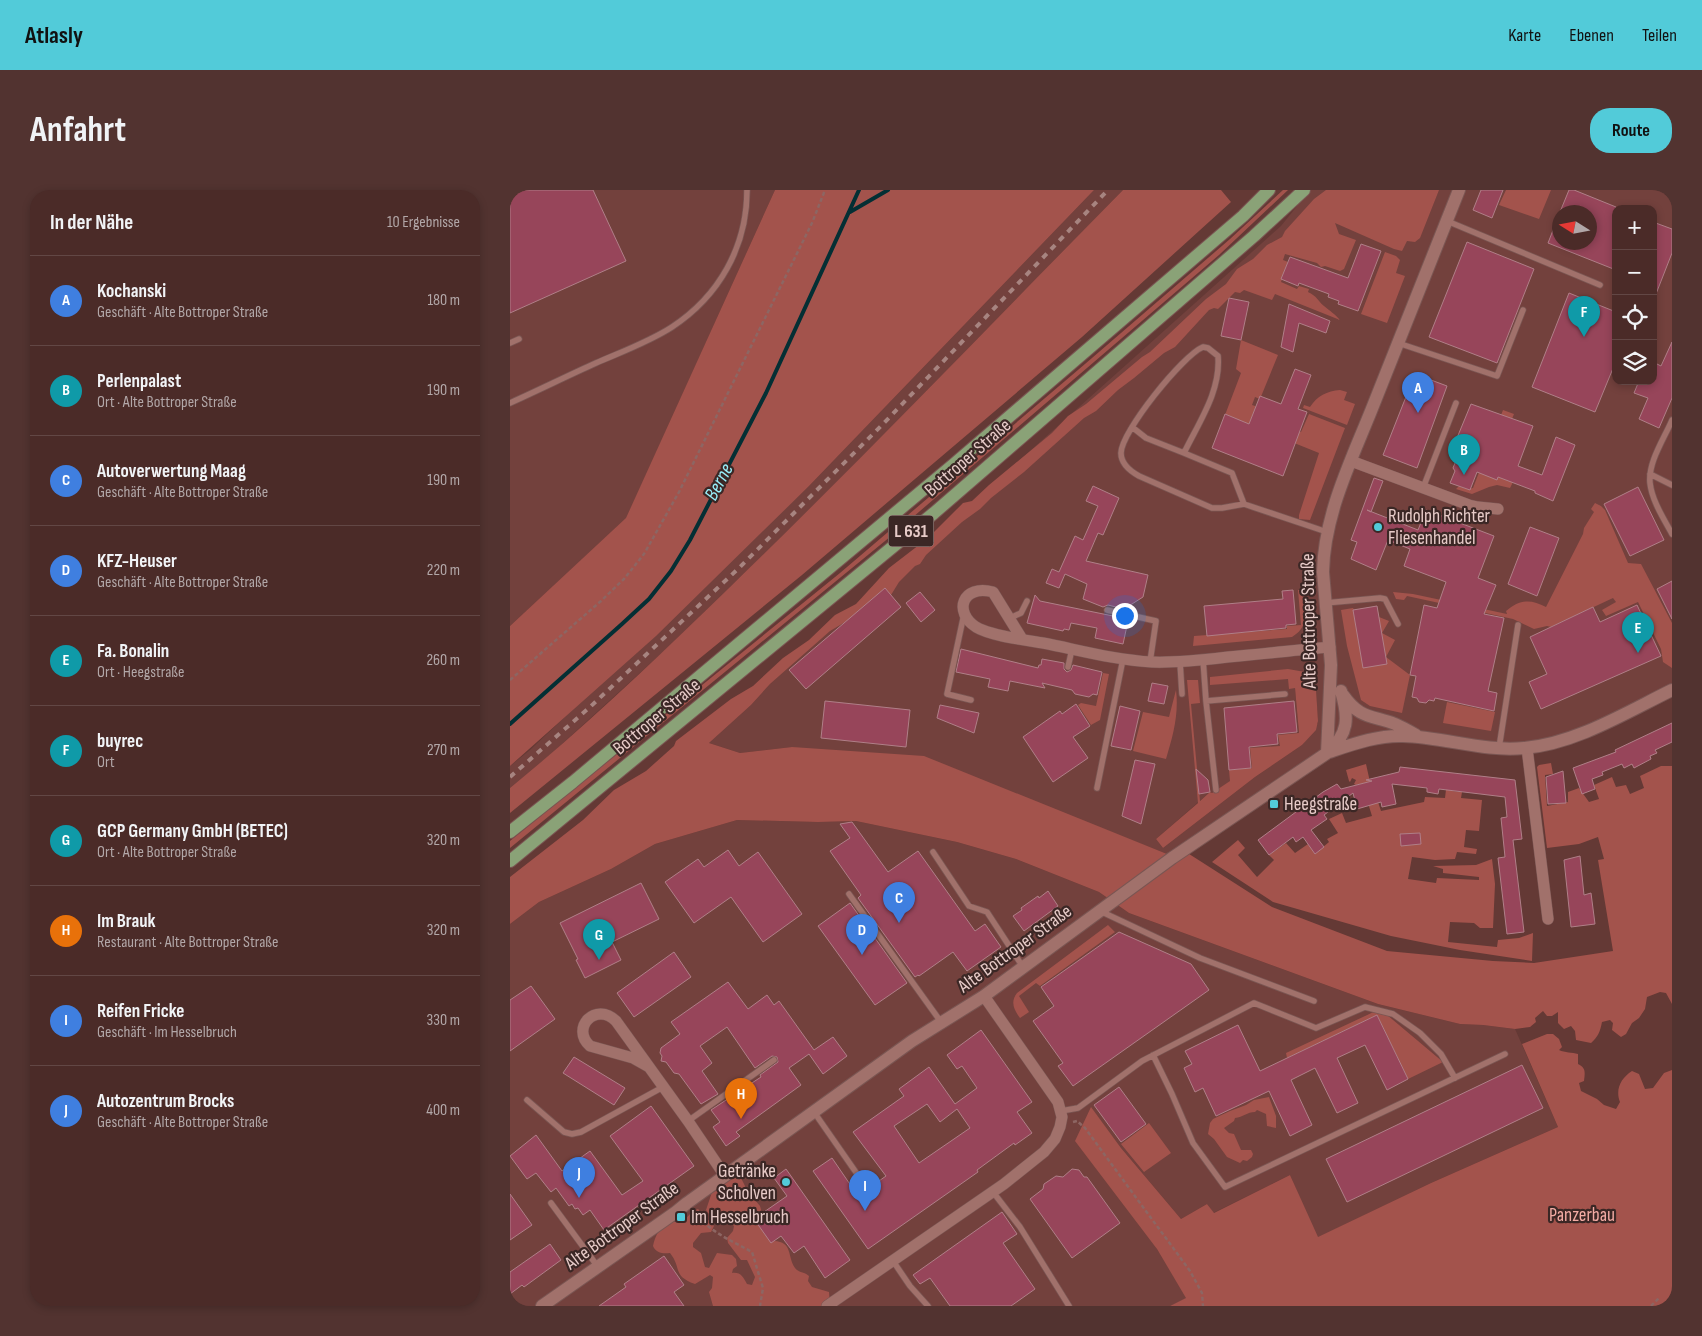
<!DOCTYPE html>
<html lang="de">
<meta charset="utf-8">
<style>
body{margin:0;font-family:"Sofia Sans Condensed",sans-serif;background:#523330;color:#f1f3f6}
.controls{position:absolute;right:15px;top:15px;display:grid;overflow:hidden;border-radius:10px;box-shadow:0 2px 8px #0003}
.controls button{width:45px;height:45px;display:grid;place-items:center;padding:0;border:0;border-bottom:1px solid #624745;background:#4b2b28;color:#f1f3f6;font:25px sans-serif}
.compass{position:absolute;left:1042px;top:15px;width:45px;height:45px;border-radius:50%;background:#4b2b28;box-shadow:0 2px 8px #0003;rotate:281deg}
.you{position:absolute;left:614px;top:425px;width:18px;height:18px;margin:-12px;border:4px solid #fff;border-radius:50%;background:#1a73e8;box-shadow:0 0 0 8px #1a73e833}
.badge{display:grid;place-items:center;width:32px;height:32px;border-radius:50%;background:#52cbd9;color:#fff;font-size:16px;font-weight:700}
.pin{position:absolute;translate:-50% -41px;filter:drop-shadow(0 1px 2px #0008)}
.pin::after{content:'';position:absolute;top:26px;width:18px;height:15px;background:inherit;clip-path:polygon(0 0,100% 0,50% 100%)}
.list{margin:0;padding:0;list-style:none}
h2{display:flex;justify-content:space-between;align-items:center;height:65px;margin:0;padding:0 20px;font-size:21px}
h2 small{font-size:16px;font-weight:400;color:#b2a7a8}
.list li{display:grid;grid-template-columns:32px 1fr auto;gap:15px;align-items:center;box-sizing:border-box;height:90px;padding:0 20px;border-top:1px solid #624745}
.list b{display:block;font-size:19px;white-space:nowrap}
.list p{margin:0;font-size:16px;white-space:nowrap;color:#b2a7a8}
.list em{font-size:16px;font-style:normal;color:#b2a7a8}
.icon{flex:none;width:28px;height:28px;fill:none;stroke:currentColor;stroke-width:2;stroke-linecap:round;stroke-linejoin:round}
.map{position:relative;flex:none;width:1162px;height:1116px;overflow:hidden;border-radius:20px}
header{display:flex;align-items:center;gap:30px;box-sizing:border-box;height:70px;padding:0 25px;background:#52cbd9;color:#111}
header strong{font-size:24px}
nav{display:flex;gap:28px;margin-inline-start:auto;font-size:18px}
.intro{display:flex;align-items:center;justify-content:space-between;box-sizing:border-box;height:120px;padding:0 30px}
h1{margin:0;font-size:35px}
.button{padding:12px 22px;border-radius:20px;background:#52cbd9;color:#111;font-size:18px;font-weight:700}
main{display:flex;gap:30px;padding:0 30px}
aside{flex:1;background:#4b2b28;border-radius:20px;box-shadow:0 2px 8px #0003}
.map>svg:first-child{display:block}
</style>
<header>
<strong>Atlasly</strong>
<nav><a>Karte</a><a>Ebenen</a><a>Teilen</a></nav>
</header>
<div class="intro"><h1>Anfahrt</h1><a class="button">Route</a></div>
<main>
<aside>
<h2>In der Nähe<small>10 Ergebnisse</small></h2>
<ul class="list">
<li><span class="badge" style="background:#3f7fe0">A</span><div><b>Kochanski</b><p>Geschäft · Alte Bottroper Straße</p></div><em>180 m</em></li>
<li><span class="badge" style="background:#0f9aa8">B</span><div><b>Perlenpalast</b><p>Ort · Alte Bottroper Straße</p></div><em>190 m</em></li>
<li><span class="badge" style="background:#3f7fe0">C</span><div><b>Autoverwertung Maag</b><p>Geschäft · Alte Bottroper Straße</p></div><em>190 m</em></li>
<li><span class="badge" style="background:#3f7fe0">D</span><div><b>KFZ-Heuser</b><p>Geschäft · Alte Bottroper Straße</p></div><em>220 m</em></li>
<li><span class="badge" style="background:#0f9aa8">E</span><div><b>Fa. Bonalin</b><p>Ort · Heegstraße</p></div><em>260 m</em></li>
<li><span class="badge" style="background:#0f9aa8">F</span><div><b>buyrec</b><p>Ort</p></div><em>270 m</em></li>
<li><span class="badge" style="background:#0f9aa8">G</span><div><b>GCP Germany GmbH (BETEC)</b><p>Ort · Alte Bottroper Straße</p></div><em>320 m</em></li>
<li><span class="badge" style="background:#e8710a">H</span><div><b>Im Brauk</b><p>Restaurant · Alte Bottroper Straße</p></div><em>320 m</em></li>
<li><span class="badge" style="background:#3f7fe0">I</span><div><b>Reifen Fricke</b><p>Geschäft · Im Hesselbruch</p></div><em>330 m</em></li>
<li><span class="badge" style="background:#3f7fe0">J</span><div><b>Autozentrum Brocks</b><p>Geschäft · Alte Bottroper Straße</p></div><em>400 m</em></li>
</ul>
</aside>
<div class="map">
<svg width="1162" height="1116" viewBox="0 0 1162 1116">
<rect width="100%" height="100%" fill="#643935"/>
<path fill="#73413d" fill-rule="evenodd" d="M0 0H265L116 329 0 436Z
M584 0H613L312 308 154 461 29 575 0 598V576L20 560 299 296Z
M800 0H1162V500L1028 557 915 547 840 555 662 666 573 631 282 557 230 563 199 553 241 515 260 494 771 36ZM1106 19H1143V191H1106ZM1050 22H1080V52H1050ZM779 489 806 499 808 533 792 555 745 587 653 658 646 649 700 602 702 603 742 578 770 556 789 544 785 498Z
M227 630 308 632 346 631 447 652 506 669 589 702 619 723 868 814 950 834 973 835 1005 839 1048 937 921 993 807 1048 780 985 703 1023 697 1014 671 1029 611 958 581 918 647 1059 677 1108 660 1116H0V734L29 712 101 679 145 654Z"/>
<path fill="#a3534c" d="M265 0H584L299 296 146 446 0 576V436L116 328Z
M613 0H711L721 12 572 147 292 385 0 623V598C76 536 148 467 219 398 353 268 482 133 613 0Z
M773 0H778L709 65 375 351 0 658V651L330 383 582 168 720 49Z
M816 0H929L910 48 905 52 897 51 892 61 884 59 825 33 829 44 846 50 834 79 830 81 815 76 811 77 807 73 775 64 773 70 778 72 771 92 787 99 789 96 799 99 798 102C808 107 807 110 814 116 820 121 825 124 830 130L765 104 762 110 734 100 730 103 725 102 708 119 704 118 699 120 665 157 654 163 624 188 608 200 586 221 574 228 514 282 481 308 470 319 452 332 416 365 410 374 405 376 389 392 381 405 320 441 260 494 241 515 199 553 230 563 282 557 414 566 662 666 676 662 762 717 877 761 983 771 1024 773 1103 761 1088 670 1094 669 1088 647 1069 654 1037 658 1027 577 1029 575 1041 573 1043 584 1035 585 1037 616 1058 612V602L1069 598 1079 612 1089 609 1084 595 1102 587 1106 597 1116 595 1120 604 1134 598 1130 586 1151 576H1162V814L1156 803 1150 802 1137 807 1135 819 1129 828 1122 833 1116 844 1111 847 1102 840 1103 833 1100 830 1092 832C1090 842 1088 847 1081 853L1066 850 1065 841 1061 836 1054 839 1048 833V822L1042 826H1037L1033 821 1025 828 1026 832 1020 837 1005 839 973 835 950 834 868 814 619 723 589 702 506 669 447 652 346 631 308 632 227 630 145 654 101 679 29 712 0 734V687L73 630 104 600 136 581 164 556 166 551 221 509 243 496 273 468 299 450 325 425 346 414 379 378 418 348 453 313 462 311 479 295 542 243 558 226 576 214 632 167 640 162 696 109 716 94 727 79 743 69 757 55 772 47 775 41 804 9Z
M996 0H1041L1029 29 989 15Z
M875 62 886 66 890 70 886 83 895 86 877 133 851 124Z
M731 150 768 165 750 209 745 207 742 215 748 217 770 234 791 242 799 224 835 238 800 330 789 329V325L809 263 715 225 731 183 726 179Z
M830 200 837 202 834 210 845 214 837 235 793 218 794 215 800 217C807 206 817 201 830 200Z
M993 220 1004 224 979 286 987 290 988 287 1003 292 1000 298 987 295 979 297 962 304 946 299 949 296 957 299 963 298Z
M1085 313 1091 316 1095 320 1118 373 1131 374 1162 433V478L1153 472 1151 459 1128 412 1096 426 1092 420 1106 412 1103 408 1041 437 1037 436 1024 439 1003 429 897 406 894 410 886 409 883 402 903 404 997 424 996 421C1010 409 1021 409 1036 417L1073 344 1074 338 1084 322 1081 319Z
M788 400H794C795 418 801 436 782 447L683 456 684 446 777 439V436L791 435Z
M867 416 869 427 879 431 872 443 885 450 876 467 900 485 892 523 860 516 851 510 837 456 831 420 843 418 844 420Z
M778 479 795 482 802 489 806 499 808 531 806 540 792 555 745 587 653 658 646 649 688 613 677 490H688L690 513 681 514 690 611 700 602 702 603 720 591 719 580 742 578 740 558 770 556 768 545 789 543 785 498 779 499 778 489 700 495V487Z
M593 483 599 484 590 530 581 535 568 515 571 513 586 516Z
M666 500C669 524 663 546 656 569L623 561 633 522 659 527Z
M937 512 985 522 981 541 933 533Z
M856 574 860 592 846 595 844 594 846 590 842 588 840 592 839 591 836 580Z
M937 591 943 592 942 601 952 602 951 608 972 610 969 641 956 640 954 657 967 659 966 664 947 662 945 669 925 670 902 667 898 689 926 693 927 688 969 690V687L933 683V679L923 676 966 675 982 669 985 694 983 738H970L964 733 940 732 938 752 987 757 988 750 1009 748 1023 743 1022 771 950 760 881 746 763 712 702 672 728 650 735 658 728 665 747 687 764 670 759 665 776 653 785 663 798 654 806 663 819 652 817 649 828 643 819 629 832 623 836 633 862 626 857 610 867 609 871 621 914 612 915 607 935 608Z
M598 735 605 742 530 796 526 793 509 806 519 822 510 828C504 820 500 812 507 803Z
M870 819 933 872 898 889 867 825 777 868 776 863Z
M1037 844H1043L1049 849 1052 857 1049 860C1055 863 1062 862 1068 864V874C1076 878 1075 882 1074 891L1069 893 1071 901 1087 909 1094 915 1106 919 1110 912C1105 899 1111 888 1122 881L1129 884 1135 899 1143 898 1154 883 1162 880V1116H660L676 1108 647 1059 565 951 581 917 611 958 671 1029 697 1014 704 1023 780 985 808 1047 921 993 1048 937 1012 854Z
M759 907 766 926V938L757 936 756 924 747 920 745 922C737 922 733 927 725 928L724 931 714 938 719 943 724 944 731 960H741L743 964 742 967 737 971 733 970 730 973 717 967 704 949 698 944 700 933 703 929 720 921 736 915 744 910Z
M639 933 661 963 634 982 611 954Z
M228 982 236 998 234 1005 230 1009 234 1011 239 1008 245 1010 250 1016 254 1030 264 1051C283 1052 277 1066 285 1078 289 1083 295 1082 299 1086L298 1091 302 1097 319 1102 320 1116H203L199 1102 202 1098 203 1087 200 1085 185 1094C162 1086 172 1078 160 1063 153 1064 146 1063 143 1056 145 1046 150 1035 162 1032 166 1031 169 1034 173 1031 179 1027 179 1022 188 1019L204 1036 201 1042 191 1043 183 1053V1057L191 1063 195 1077 199 1078 207 1063 222 1065 226 1069 227 1076 223 1079 222 1083C231 1082 233 1087 237 1094L242 1095 245 1087 237 1070H231L218 1053 217 1048 223 1041 224 1036 221 1033C208 1032 204 1031 196 1020L202 1002 209 1000 214 991Z"/>
<g fill="none" stroke-linecap="round" stroke-linejoin="round">
<path stroke="#042f34" stroke-width="4" d="M340 22 378 0
M0 534 112 434 139 409 161 381 180 350 256 203 349 0"/>
</g>
<path fill="#97455a" stroke="#b07f88" fill-rule="evenodd" d="M0 0H83L116 71 0 123Z
M971 0H993L982 28 963 20Z
M1059 0H1064L1106 17V80L1038 53 1049 25 1050 52H1080V22H1050Z
M1143 32 1162 39V63L1144 109Z
M957 52 1024 79 987 173 919 147Z
M851 54 871 61 848 121 828 114 829 111 818 107 819 104 789 93 788 96 771 89 780 67 838 88Z
M1059 103 1106 122V171L1085 222 1022 197Z
M719 108 739 112 731 150 711 146Z
M779 114 820 131 816 143 789 133 783 162 771 157Z
M1162 152V208L1149 238 1129 229 1138 208 1124 203 1129 191H1143V172L1151 176Z
M785 179 801 185 788 219 797 222 773 286 702 258 715 224 739 234 750 206 771 214Z
M905 184 937 196 907 278 873 265Z
M961 214 1023 236 1008 276 1032 285 1046 247 1065 255 1043 311 1025 303V301L988 287 987 290 967 282 960 300 940 293 945 281 943 278 949 263 942 260Z
M864 288 873 291 861 322 857 320 908 340 916 320 984 346 968 388 986 395 974 424 994 428 978 501 987 503 984 521 925 508 924 511 919 510 916 513 909 512 907 508 902 507 906 486 900 485 914 415 927 418 936 392 894 376 900 359 878 350 866 380 841 369 847 352 841 350Z
M583 296 609 308 593 345 588 343 576 371 638 385 633 407 614 419 598 415 593 417 573 409 577 394 555 384 549 398 536 393 542 379 549 382 565 346 573 350 588 316 576 311Z
M1128 297 1154 350 1120 366 1094 314Z
M1020 337 1049 348 1027 406 998 394Z
M1162 391V429L1147 399Z
M375 398 391 417 296 499 279 480Z
M783 400 786 434 776 435V438L697 446 694 416 773 409 772 401Z
M410 402 425 420 411 432 396 413Z
M525 405 530 411 603 426 602 427 618 431 613 454 585 448 587 438 561 433 559 440 554 439 553 441 517 433Z
M1127 415 1151 466 1031 519 1019 492 1037 484 1020 447 1083 417 1090 432Z
M867 416 877 474 853 478 843 420Z
M451 459 528 478 529 475H531L532 469 554 473V479L557 482 561 480 563 475 592 482 587 505 583 504 579 507 565 504 562 500 532 493 535 498 500 491 498 501 478 497 480 489 446 482Z
M642 493 658 496 654 514 638 511Z
M315 511 400 520 396 557 311 548Z
M784 511 787 542 767 544 768 554 739 557 741 578 719 580 714 518Z
M566 514 580 536 563 547 578 568 543 592 513 547 550 521 552 524Z
M430 515 469 523 464 543 427 528Z
M610 516 630 521 621 560 601 556Z
M1162 533V552L1145 560 1147 563 1140 566 1141 569 1124 578 1122 574 1114 578 1112 574 1092 582 1093 585 1082 589 1085 599 1072 604 1063 578 1106 562 1105 560Z
M625 570 645 574 631 634 612 626Z
M890 577 1005 590 1012 649 1003 650 1014 742 997 744 988 668 995 667 991 628 997 627 995 607 929 599 928 604 917 602V598L882 594 886 614 872 617 871 612 847 619 843 603 814 625 817 629 801 640 814 657 805 664 793 647 786 652 783 647 759 665 748 650 813 602 827 594 831 599 862 591 856 590 889 582Z
M686 579 698 590 700 602 689 604Z
M1053 581 1056 613 1038 614 1036 587Z
M342 632 378 682 408 661 465 741 475 734 491 757 457 781 443 762 409 786 408 785 405 787 348 708 351 705 320 661 340 648 330 634Z
M910 643 911 654 891 656 890 644Z
M218 660 229 676 248 662 292 724 253 752 221 707 184 733 155 692 188 669 194 677Z
M1070 666 1074 705 1081 703 1085 734 1061 737 1054 670Z
M131 693 149 729 102 752 111 770 75 788 66 770 68 769 50 733Z
M538 701 548 716 514 741 503 726 512 720 511 718 528 706 529 708Z
M340 713 397 793 365 815 308 736Z
M609 742 681 774 699 800 563 896 548 876 553 873 523 831 544 816 531 797Z
M164 762 181 787 124 827 107 803Z
M218 792 238 819 257 805 264 815 269 811 304 860 323 847 337 866 313 884 299 864 279 878 291 895 226 942 230 946 216 956 203 937 210 932 201 920 251 887 250 885 268 872 267 867 262 866 245 878 217 837 190 856 202 873 192 881 208 904 191 914 169 884 164 883 156 872 151 871 152 866 150 863 151 858 170 844 161 832Z
M21 796 45 829 0 861V810Z
M867 825 898 889 877 900 855 855 827 868 848 913 827 923 805 878 781 890 802 935 780 946 759 901 706 926 693 898 685 902 674 878 682 874 675 861 728 835 750 881Z
M471 840 522 912 507 922 522 943 505 955 504 953 467 980 468 982 358 1059 303 981 322 968 348 1006 376 986 343 942 394 906 389 899 419 877 445 914 467 898 452 876 447 879 437 865ZM417 914 430 932 447 919 460 938 409 973 384 936Z
M64 867 115 898 104 915 53 883Z
M1012 875 1033 918 837 1012 816 969Z
M609 897 636 934 611 952 584 915Z
M141 916 184 976 94 1040 80 1020 73 1025 68 1018 65 1019 62 1014 59 1016 46 998 41 1002 26 983 17 989 0 966 26 945 52 981 80 961 112 1005 133 991 100 946Z
M276 979 340 1070 315 1088 294 1056 284 1063 271 1046 261 1053 244 1029 277 1006 264 988Z
M562 979 569 980 574 987H577L610 1033 562 1068 520 1009 533 999 534 994 546 986 553 987Z
M0 1004 22 1035 0 1050Z
M492 1022 507 1044 493 1053 525 1099 501 1116H440L420 1088 410 1094 403 1085Z
M40 1054 51 1070 14 1097 12 1095 0 1104V1082Z
M154 1066 174 1095 164 1102 174 1116H89L116 1097 114 1094Z"/>
<g fill="none" stroke-linecap="round" stroke-linejoin="round">
<g stroke="#7a5653" stroke-width="7">
<path id="lane" d="M937 31 1090 95
M0 153 9 149
M888 153 987 186 1013 120
M0 213C29 200 57 186 86 173 111 162 139 152 162 137 209 106 237 57 237 0
M1162 230C1154 249 1138 272 1140 293 1142 311 1154 329 1162 344
M622 237 636 248 674 263
M1140 284 1162 295
M913 298 946 213
M734 314 722 283 674 263C689 232 711 201 708 166L698 158 693 157C673 165 611 242 611 263 611 274 620 281 629 286L702 318H712L734 314 817 342
M815 413 870 408 875 409 888 434
M597 420 646 431 640 472
M454 424 437 504 461 510
M500 428 511 423 517 411
M693 469 696 511 706 600
M670 472 672 504
M558 477 562 459
M696 511 775 504
M989 558 1008 435
M587 598 613 469
M423 662 459 716 477 722 513 777
M339 704 431 832
M590 721 690 768 804 811
M643 865 662 904 683 953 715 997 995 864
M17 910 54 942 62 944 71 942 153 897
M551 921 568 918 632 871 744 813 806 838 855 817 883 824 910 843 931 864 945 888
M304 922 352 991
M178 931 264 870
M483 1002 510 1037 559 1116
M41 1013 88 1077
M383 1071 400 1096 418 1116"/>
</g>
<g stroke="#7a5653" stroke-width="12">
<path id="street" d="M841 271 959 315 968 317 988 319
M512 449 483 402C452 394 443 422 466 437 481 446 515 450 533 453 569 460 605 470 642 472 667 473 692 470 718 467 752 464 786 460 820 457
M1017 558 1038 729
M139 877 123 868 80 856C60 838 86 811 106 831L178 931 215 986
M317 1116 494 994 534 962 545 949 550 937 552 927 548 912 474 806"/>
</g>
<g stroke="#7a5653" stroke-width="14">
<path id="secondary" d="M833 505C850 529 861 525 885 534 892 537 899 541 906 545
M819 562C843 554 868 545 893 546 934 547 974 562 1014 558 1065 554 1117 522 1162 500
M817 563 821 475 813 382C814 324 842 269 863 216 892 144 921 72 949 0
M32 1116 166 1022 177 1013 402 851 474 806 662 668 817 563C839 544 839 528 831 501"/>
</g>
<g stroke="#7a5653" stroke-width="14">
<path id="primary" d="M0 642 63 592 444 274 733 26 759 0
M0 671 424 323 744 46 794 0"/>
</g>
<path stroke="#8d6663" stroke-width="2.5" stroke-dasharray="4 2.5" stroke-linecap="butt" d="M0 490 91 411 114 389 134 364 169 302 302 33 315 0
M563 932 567 931 575 938 680 1081 692 1103 693 1116
M184 1022C198 1041 222 1051 242 1062L253 1098 250 1116
M1141 1116 1149 1108"/>
<use href="#lane" stroke="#a1716b" stroke-width="5.5"/>
<use href="#street" stroke="#a1716b" stroke-width="11"/>
<use href="#secondary" stroke="#a1716b" stroke-width="12"/>
<use href="#primary" stroke="#8aa277" stroke-width="12"/>
<path stroke="#a78480" stroke-width="4" stroke-dasharray="6 6" stroke-linecap="butt" d="M0 587 80 517 229 378 373 234 598 0"/>
</g>
<g fill="#52cbd9" stroke="#3b2725" stroke-width="2">
<circle cx="868" cy="337" r="5"/>
<rect x="759" y="609" width="10" height="10" rx="2.5"/>
<circle cx="276" cy="992" r="5"/>
<rect x="166" y="1022" width="10" height="10" rx="2.5"/>
</g>
<g text-anchor="middle" dominant-baseline="central" stroke-width="4.5" stroke-linejoin="round" paint-order="stroke">
<rect fill="#3b2725" stroke="#b39a97" stroke-width="1" x="378.5" y="325.5" width="45" height="31" rx="4"/>
<g font-size="18" font-weight="bold" fill="#e7cbc8">
<text x="401" y="341">L 631</text>
</g>
<g font-size="19" fill="#e7cbc8" stroke="#3b2725">
<text transform="translate(458 268) rotate(-41)">Bottroper Straße</text>
<text transform="translate(799 431) rotate(-91)">Alte Bottroper Straße</text>
<text transform="translate(147 527) rotate(-40)">Bottroper Straße</text>
<text transform="translate(505 759) rotate(-36)">Alte Bottroper Straße</text>
<text transform="translate(112 1036) rotate(-36)">Alte Bottroper Straße</text>
</g>
<g font-size="19" fill="#e7cbc8" stroke="#3b2725" text-anchor="start">
<text x="878" y="326">Rudolph Richter<tspan x="878" dy="22">Fliesenhandel</tspan></text>
<text x="774" y="614">Heegstraße</text>
<text x="266" y="981" text-anchor="end">Getränke<tspan x="266" dy="22">Scholven</tspan></text>
<text x="181" y="1027">Im Hesselbruch</text>
</g>
<g font-size="19" fill="#f4aca5" stroke="#3b2725">
<text x="1072" y="1025">Panzerbau</text>
</g>
<g font-size="20" font-style="italic" fill="#98effa" stroke="#3b2725">
<text transform="translate(209 292) rotate(-62)">Berne</text>
</g>
</g>
</svg>
<div class="controls">
<button>+</button>
<button>−</button>
<button><svg class="icon" aria-label="locate" viewBox="0 0 24 24"><circle cx="12" cy="12" r="6"/><path d="M12 2v4M12 18v4M2 12h4M18 12h4"/></svg></button>
<button><svg class="icon" aria-label="layers" viewBox="0 0 24 24"><path d="M12 4l9 5-9 5-9-5zM3 14l9 5 9-5"/></svg></button>
</div>
<svg class="compass" viewBox="-18 -18 36 36"><path d="M0-13l5 13h-10z" fill="#e53935"/><path d="M0 13l5-13h-10z" fill="#b2a7a8"/></svg>
<div class="you"></div>
<div class="pin badge" style="left:908px;top:223px;background:#3f7fe0">A</div>
<div class="pin badge" style="left:954px;top:285px;background:#0f9aa8">B</div>
<div class="pin badge" style="left:389px;top:733px;background:#3f7fe0">C</div>
<div class="pin badge" style="left:352px;top:765px;background:#3f7fe0">D</div>
<div class="pin badge" style="left:1128px;top:463px;background:#0f9aa8">E</div>
<div class="pin badge" style="left:1074px;top:147px;background:#0f9aa8">F</div>
<div class="pin badge" style="left:89px;top:770px;background:#0f9aa8">G</div>
<div class="pin badge" style="left:231px;top:929px;background:#e8710a">H</div>
<div class="pin badge" style="left:355px;top:1021px;background:#3f7fe0">I</div>
<div class="pin badge" style="left:69px;top:1008px;background:#3f7fe0">J</div>
</div>
</main>
